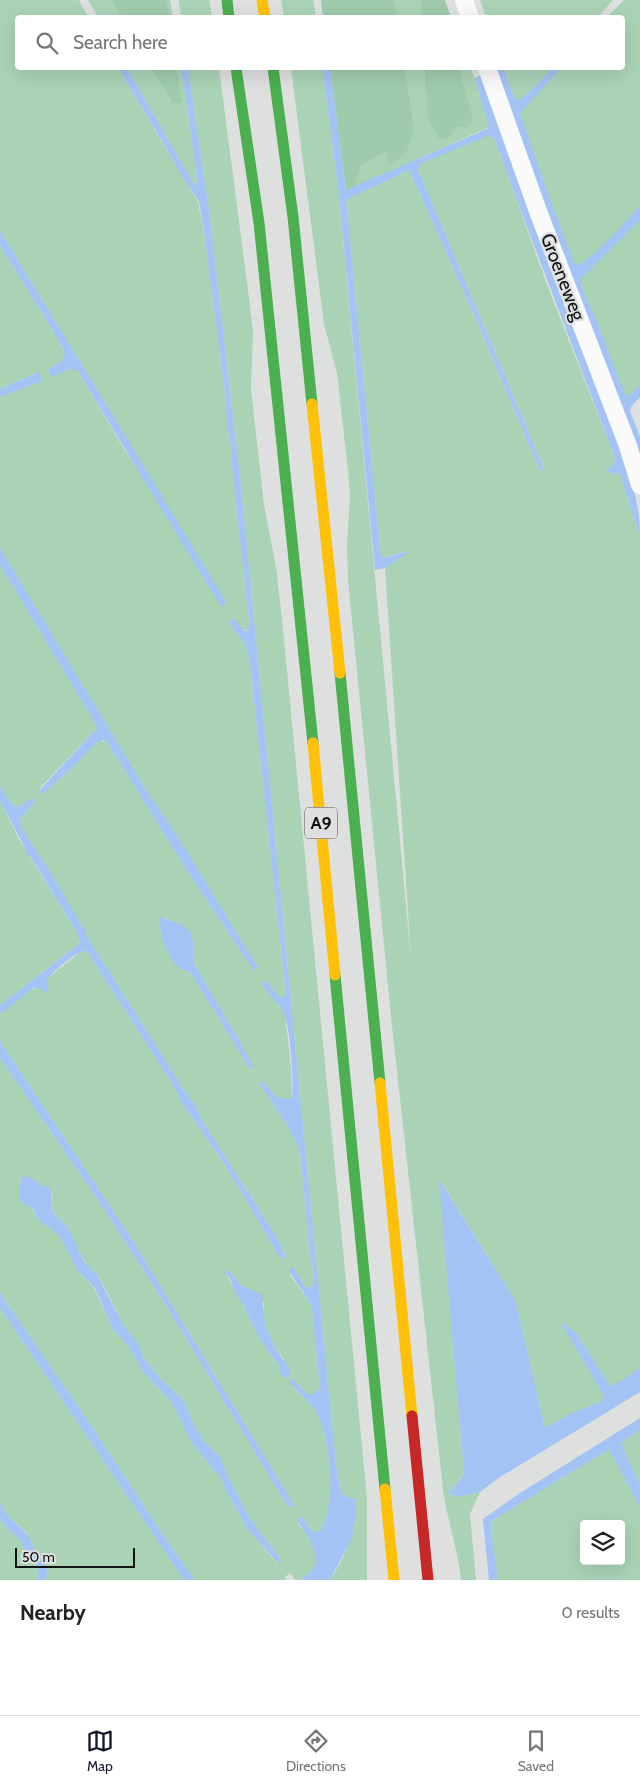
<!DOCTYPE html>
<style>
body{margin:0;font-family:Cabin,sans-serif;background:#f2f2f2;color:#222}
.controls{position:absolute;right:15px;bottom:15px;display:grid;overflow:hidden;border-radius:5px;box-shadow:0 5px 20px #0002}
.controls button{width:45px;height:45px;display:grid;place-items:center;padding:0;border:0;border-bottom:1px solid #e0e0e0;background:#fff;color:#222;font:25px sans-serif}
.scale{position:absolute;left:15px;bottom:12px;width:120px;box-sizing:border-box;padding-left:5px;border:2px solid #121313;border-top:0;font-size:14px;line-height:18px;white-space:nowrap;color:#121313;-webkit-text-stroke:4px #dddfe0;paint-order:stroke}
.list{margin:0;padding:0;list-style:none}
h2{display:flex;justify-content:space-between;align-items:center;height:65px;margin:0;padding:0 20px;font-size:21px}
h2 small{font-size:16px;font-weight:400;color:#767676}
.icon{flex:none;width:28px;height:28px;fill:none;stroke:currentColor;stroke-width:2;stroke-linecap:round;stroke-linejoin:round}
.map{position:relative;flex:none;width:640px;height:1580px;overflow:hidden}
.search{position:absolute;background:#fff;box-shadow:0 5px 20px #0002;left:15px;right:15px;top:15px;height:55px;display:flex;align-items:center;gap:12px;box-sizing:border-box;padding:0 18px;border-radius:5px;color:#767676;font-size:19px}
.sheet{height:135px;background:#fff}
nav{display:flex;justify-content:space-around;align-items:center;box-sizing:border-box;height:70px;border-top:1px solid #e0e0e0;background:#fff;font-size:14px;color:#767676}
nav a{display:grid;justify-items:center;gap:2px}
nav .on{color:#111827}
.map>svg:first-child{display:block}
</style>
<div class="map">
<svg width="640" height="1580" viewBox="0 0 640 1580">
<rect width="100%" height="100%" fill="#dedfdf"/>
<path fill="#aad3b6" fill-rule="evenodd" d="M0 0H79L88 17 18 18V68H118L198 202 205 238 226 401 227 426 231 445 232 467 249 620 248 631 242 629 234 619 229 622 245 644 250 663 286 995 280 998 266 981 263 986 285 1013 291 1067 292 1097 289 1099 276 1097 263 1081 259 1083 288 1127 298 1146 301 1160 309 1246 314 1277 312 1287 309 1288 305 1287 294 1268 290 1275 311 1304 312 1308 320 1389 313 1394H307L293 1379V1387C300 1395 310 1401 315 1410 331 1436 337 1505 320 1531 311 1535 307 1524 302 1517L297 1518V1522C307 1535 326 1558 309 1574 305 1578 300 1580 295 1580L290 1573 285 1577 287 1580H195L166 1539 82 1412 0 1293V1058L98 1200 167 1307 283 1499 290 1508 295 1506 128 1233 0 1041V1012L2 1013 29 990 37 988 47 982 48 978 54 973 79 953 85 951 88 953 175 1088 180 1100 225 1165 279 1256 284 1259 286 1258 280 1243 252 1198 250 1193 246 1190 202 1120 198 1110 179 1082 88 938 56 881 21 828 20 819 35 802 32 798C28 800 25 803 22 805 11 811 4 794 0 786V565L95 723 96 729 40 788 43 794 73 767 92 746 100 741 107 742 186 869 254 971 257 966 180 840 145 788 0 548V397L42 381 36 373 0 389V246L55 334 65 354 61 362 48 369 54 376 70 369 77 370 124 449 148 485 219 603 222 606 225 604 127 438 0 231ZM163 917C171 922 181 923 185 927 197 936 192 953 195 965L242 1045 253 1068 234 1043 192 975 167 950 160 930ZM21 1178 43 1187 52 1195 51 1206 55 1215 67 1227 79 1251 88 1267 96 1273 105 1288 124 1326 141 1350 144 1358 161 1379 184 1401 192 1421 203 1440 221 1458 225 1470 249 1517 280 1558 276 1562 248 1530 225 1489 222 1480 191 1442 172 1403 143 1372 129 1347 112 1328 94 1288 78 1271 60 1237 51 1228 39 1221 19 1186ZM230 1272 242 1286 255 1291 264 1303 263 1314 265 1324 274 1346 284 1359 279 1371V1366L265 1347 252 1325 244 1305 235 1292 227 1275Z
M88 0H170L173 17H98Z
M179 0H209L212 17H181Z
M281 0H313L316 17H284Z
M394 0H420L422 17H397Z
M480 0H613L597 18 486 17Z
M624 0H640V384L620 406 526 164 495 68H497L511 112 531 100 561 68H622V18L607 17Z
M127 68H181C187 106 193 144 197 183H193Z
M188 68H219L249 298 253 332 251 389 264 505 276 567 282 619 367 1498V1580H330C349 1550 354 1534 355 1498L351 1499 341 1493 336 1466 241 486 209 210Z
M291 68H322L338 186 411 957 385 568 408 551 381 558 346 200 409 170 476 319 540 471 544 469 418 169 422 163 481 137 490 135 495 140 546 282 615 458 612 466 606 469 607 472 620 474 640 537V1368L612 1388 576 1333 561 1322 604 1396 601 1402 572 1413 545 1428 516 1302 440 1180 464 1473 457 1483 448 1492V1493L459 1497 480 1492 470 1514 476 1580H461C458 1549 447 1520 443 1489L392 1026 348 580 347 544 350 495 348 471 337 373 324 324Z
M405 68H424L427 116 447 139 459 127 474 120 459 68H470L475 78 489 127 355 187 361 165 386 152 388 165 415 129Z
M503 68H552L534 88 519 100 514 98Z
M0 801 20 841 78 934 80 939 79 944 0 1005Z
M0 1308 184 1580H46L47 1568 36 1552 28 1534 8 1516 0 1503Z
M640 1429V1485L621 1443Z
M609 1449 640 1507V1580H498L490 1522ZM584 1524H621V1561H584Z
M0 1519 5 1526 20 1540 28 1556 37 1567 38 1580H0Z"/>
<path fill="#9fcbac" d="M112 0H166L169 17H123Z
M321 0H394L397 17H323Z
M420 0H445L451 17H422Z
M152 68H176L182 103H173Z
M330 68H405L415 129 405 155 388 166 386 152 361 165 355 187 346 190Z
M424 68H459L474 120 468 127H459L447 139H439L427 116Z"/>
<path fill="#a2c3f4" d="M118 68H127L193 183H196L197 182C193 144 187 106 181 68H188L209 210 241 486 336 1466 341 1493 351 1499 355 1498V1520L352 1538 330 1580H300C329 1565 311 1540 297 1521V1518L302 1517C307 1524 311 1535 320 1531 337 1505 331 1436 315 1410 309 1400 296 1392 289 1381L293 1379 307 1394H313L320 1389 312 1308 311 1304 289 1271 290 1269 294 1268 305 1287 308 1288 312 1287 314 1277 309 1246 301 1160 298 1146 288 1127 259 1083 263 1081 276 1097 289 1099 292 1097C294 1084 290 1022 283 1011 277 1001 267 995 262 983L266 981 280 998 286 995 250 663 245 644 229 622 231 618C237 620 240 628 245 631H248L249 620 232 467 231 445 227 426 226 401 205 238 199 202 182 176 162 141Z
M322 68H330L346 190 489 128 475 78 482 75 623 456C633 484 640 507 640 537L620 474 607 472 606 469 612 466 615 458 519 206 495 140 490 135 422 163 418 169 544 469 540 471 476 319 409 170 346 200 381 558 410 551 385 568 375 570 338 186Z
M497 68H503L514 98 519 100 534 88 552 68H561L520 113 553 207 575 265C587 266 630 217 640 206V220L581 279 583 291 595 316 625 395H630L640 384V397L631 407 630 411 640 437V458L511 112Z
M0 231 127 438 223 597 226 604 221 607 77 370 70 369 54 376 52 377 48 369 61 362 65 354 58 339 55 338V334L0 246Z
M39 372 42 381 0 397V389Z
M0 548 145 788 180 840 257 966 258 968 254 971 186 869 107 742 103 740 96 743 73 767 43 794 39 791 96 729 95 723 0 565Z
M0 786C5 792 10 812 22 805 25 803 28 800 32 798L35 802 20 819 21 827 56 881 83 928 86 929 85 932 88 938 179 1082 198 1110 202 1120 246 1190 250 1193 252 1198 280 1243 286 1258 282 1259 279 1256 225 1165 180 1100 175 1088 88 953 85 951C73 953 57 969 48 978V991L46 992 37 988H33L2 1013 0 1012V1005L79 944 80 942 78 934 30 856 26 854V850L0 801Z
M163 917C171 923 180 922 185 927 197 936 192 953 195 965L242 1045 254 1068 252 1069H250L192 975C187 969 180 970 175 964 168 957 157 926 160 918Z
M0 1041 128 1233 295 1506 290 1508 283 1499 167 1307 98 1200 0 1058Z
M23 1175 35 1180 43 1187 49 1186C53 1194 50 1201 52 1209 55 1218 62 1220 67 1227 78 1241 79 1263 96 1273L124 1326 138 1343 144 1358 161 1379 184 1401 192 1421 203 1440 221 1458 225 1470 249 1517 280 1558 279 1562H277L248 1530 225 1489 222 1480 191 1442 172 1403 143 1372 129 1347 112 1328 95 1288 78 1271 60 1237 51 1228 39 1221 33 1209 19 1200V1186Z
M439 1179 516 1302 545 1428 572 1413 601 1402 604 1396 560 1321 576 1333 611 1387 640 1368V1392L500 1477 480 1492 458 1497 448 1493 447 1492C454 1489 460 1480 464 1473Z
M228 1270 242 1286 255 1291 262 1296 265 1324 274 1346 287 1365 290 1371 289 1377 286 1378 281 1375 279 1366 265 1347 252 1325 244 1305 235 1293 230 1279 225 1272Z
M0 1293 82 1412 166 1539 195 1580H184L0 1308Z
M640 1418V1429L621 1443 640 1485V1507L609 1449 490 1522 498 1580H489L483 1519 520 1493Z
M0 1503 8 1516 28 1535 36 1552 45 1561 47 1568 46 1580H38L37 1567 28 1556 20 1540 5 1526 0 1519Z"/>
<g fill="none" stroke-linecap="round" stroke-linejoin="round">
<path stroke="#fafafa" stroke-width="18" d="M464 0 470 18
M487 68 539 214 628 446 640 485"/>
<path stroke="#4caf50" stroke-width="11" d="M227 0 229 18
M236 68 259 223 313 743
M273 68 293 217 312 404
M340 673 380 1083
M335 975 385 1489"/>
<path stroke="#ffc107" stroke-width="11" d="M262 0 265 18
M312 404 340 673
M313 743 335 975
M380 1083 412 1416
M385 1489 394 1580"/>
<path stroke="#c62828" stroke-width="11" d="M412 1416 428 1580"/>
</g>
<g text-anchor="middle" dominant-baseline="central" stroke-width="4.5" stroke-linejoin="round" paint-order="stroke">
<rect fill="#dddfe0" stroke="#4f5050" stroke-width="1" x="305" y="807.5" width="32" height="31" rx="4"/>
<g font-size="18" font-weight="bold" fill="#121313">
<text x="321" y="823">A9</text>
</g>
<g font-size="19" fill="#121313" stroke="#dddfe0">
<text transform="translate(563 277) rotate(69)">Groeneweg</text>
</g>
</g>
</svg>
<div class="controls">
<button><svg class="icon" aria-label="layers" viewBox="0 0 24 24"><path d="M12 4l9 5-9 5-9-5zM3 14l9 5 9-5"/></svg></button>
</div>
<div class="scale">50 m</div>
<div class="search"><svg class="icon" aria-label="search" viewBox="0 0 24 24"><circle cx="10" cy="10" r="6"/><path d="M15 15l6 6"/></svg>Search here</div>
</div>
<section class="sheet">
<h2>Nearby<small>0 results</small></h2>
<ul class="list">
</ul>
</section>
<nav>
<a class="on"><svg class="icon" aria-label="map" viewBox="0 0 24 24"><path d="M3 6l6-2 6 2 6-2v14l-6 2-6-2-6 2zM9 4v14M15 6v14"/></svg>Map</a>
<a><svg class="icon" aria-label="directions" viewBox="0 0 24 24"><path d="M12 3l9 9-9 9-9-9zM9 14v-3h6M13 9l2 2-2 2"/></svg>Directions</a>
<a><svg class="icon" aria-label="saved" viewBox="0 0 24 24"><path d="M7 4h10v16l-5-4-5 4z"/></svg>Saved</a>
</nav>
